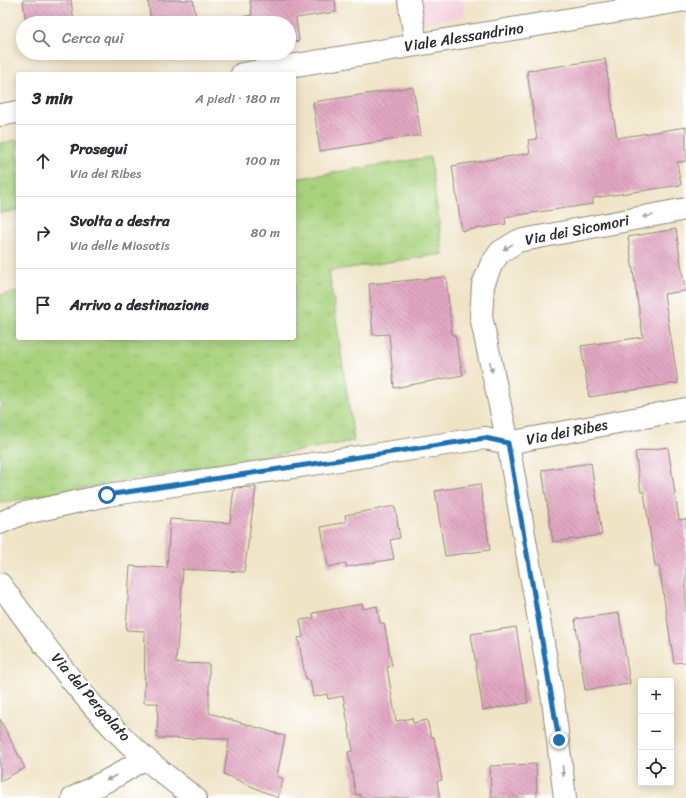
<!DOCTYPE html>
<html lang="it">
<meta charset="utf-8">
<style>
body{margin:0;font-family:Sriracha,sans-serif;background:#f7f7f7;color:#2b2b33}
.controls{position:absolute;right:12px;bottom:12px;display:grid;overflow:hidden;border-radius:4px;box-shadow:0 2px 10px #0003}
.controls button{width:36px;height:36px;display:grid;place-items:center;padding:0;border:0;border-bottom:1px solid #e1e1e2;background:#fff;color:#2b2b33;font:20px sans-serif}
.stop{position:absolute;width:12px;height:12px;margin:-9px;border:3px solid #1f6fb2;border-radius:50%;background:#fff}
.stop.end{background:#1f6fb2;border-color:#fff;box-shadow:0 1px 4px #0008}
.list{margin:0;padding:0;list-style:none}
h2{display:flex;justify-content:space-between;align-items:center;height:52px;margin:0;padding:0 16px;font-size:17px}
h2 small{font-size:13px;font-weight:400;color:#7c7c81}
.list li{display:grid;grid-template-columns:26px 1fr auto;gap:12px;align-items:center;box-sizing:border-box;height:72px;padding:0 16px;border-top:1px solid #e1e1e2}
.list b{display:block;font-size:15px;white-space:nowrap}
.list p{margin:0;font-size:13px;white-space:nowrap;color:#7c7c81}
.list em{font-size:13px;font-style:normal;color:#7c7c81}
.icon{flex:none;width:22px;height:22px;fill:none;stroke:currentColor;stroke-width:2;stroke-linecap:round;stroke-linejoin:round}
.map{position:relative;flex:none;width:686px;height:798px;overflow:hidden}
.search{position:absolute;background:#fff;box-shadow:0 2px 10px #0003;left:16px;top:16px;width:280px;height:44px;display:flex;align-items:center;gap:10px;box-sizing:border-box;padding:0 14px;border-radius:22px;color:#7c7c81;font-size:15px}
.panel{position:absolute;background:#fff;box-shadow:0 2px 10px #0003;left:16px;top:72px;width:280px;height:268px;border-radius:4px}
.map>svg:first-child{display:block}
</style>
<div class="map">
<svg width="686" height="798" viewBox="0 0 686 798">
<defs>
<pattern id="grass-tufts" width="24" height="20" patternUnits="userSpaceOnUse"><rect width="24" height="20" fill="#a9d27d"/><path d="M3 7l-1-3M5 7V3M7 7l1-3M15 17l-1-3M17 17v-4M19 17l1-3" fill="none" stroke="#92b46c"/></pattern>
<pattern id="building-back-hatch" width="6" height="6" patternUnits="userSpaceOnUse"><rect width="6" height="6" fill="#e2a7c2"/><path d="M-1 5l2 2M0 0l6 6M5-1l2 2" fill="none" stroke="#b7889e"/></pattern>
</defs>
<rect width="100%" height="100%" fill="#fff"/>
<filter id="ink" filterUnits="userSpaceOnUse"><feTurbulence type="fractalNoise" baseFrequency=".025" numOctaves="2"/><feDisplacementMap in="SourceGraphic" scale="8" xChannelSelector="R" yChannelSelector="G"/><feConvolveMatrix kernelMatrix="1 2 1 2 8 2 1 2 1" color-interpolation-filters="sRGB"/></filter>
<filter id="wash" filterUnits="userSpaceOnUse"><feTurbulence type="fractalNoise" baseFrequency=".012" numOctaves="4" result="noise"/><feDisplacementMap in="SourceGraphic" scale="16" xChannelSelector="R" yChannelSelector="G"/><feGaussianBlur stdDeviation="0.9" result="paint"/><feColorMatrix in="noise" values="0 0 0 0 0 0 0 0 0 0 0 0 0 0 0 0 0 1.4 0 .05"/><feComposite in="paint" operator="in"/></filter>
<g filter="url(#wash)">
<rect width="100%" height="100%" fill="#f0e4c7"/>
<path fill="#f4cfdc" d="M400 0H462L465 16 404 26Z"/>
<path fill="url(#grass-tufts)" stroke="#6a7e54" d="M18 140V210L0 213V143Z
M430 157 443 254 329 271 354 441 0 503V295L18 292V338H294V179Z"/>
<g id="blocks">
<path fill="url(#building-back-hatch)" d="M23 0H71L74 23H26Z
M148 0H193L197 23H151Z
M250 0H335L336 12 296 18 299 41 289 43V23H201L252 15Z
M605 59 617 138 686 127V161L677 162 681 185 593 198V204L505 217 506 224 462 231 452 166 530 153 528 140 537 139 527 71Z
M413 87 421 135 320 151 313 102Z
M676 229 685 291 664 294 678 383 589 397 581 346 643 337 628 237Z
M446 277 452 335H455L463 375 394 388 389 334 373 335 369 284Z
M668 447 679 520 686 519V662L674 663 659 566H655L644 492H641L635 452Z
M591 463 602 535 553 542 542 470Z
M480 484 490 550 445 556 435 491Z
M256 487 244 572 181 569 183 570 176 663 209 664V713L285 736 277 776 283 779 278 798 224 774 229 739 157 738 158 703H144L145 631 126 630 130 566 167 568 170 519 230 523 234 488Z
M395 506 400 538 390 540 394 559 346 567V563L328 567 321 527 346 522 345 515Z
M362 604 363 609 377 606 380 623H384L392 666 387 667 396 721 412 718 413 723 427 720 431 737H434L442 780 437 781 440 798H361L360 794 356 795 348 752 353 751 343 696 328 699 327 694 313 697 310 680H306L298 638 303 637 300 620 314 618 313 613Z
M619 613 630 684 585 690 575 619Z
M516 627 528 703 483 710 471 634Z
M0 719 25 768 0 781Z
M536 764 537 798H491L490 766Z"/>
</g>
</g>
<g filter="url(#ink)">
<use href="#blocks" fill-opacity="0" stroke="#8e8879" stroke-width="1"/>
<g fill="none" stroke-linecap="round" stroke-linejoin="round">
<g stroke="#8e8879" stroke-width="24">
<path id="minor" d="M409 0 416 45
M242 74 686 0
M0 115 18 112
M0 523 21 514 107 495 485 438 508 443 686 409
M0 584C44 644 88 709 145 758 161 772 178 785 195 798
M73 798 116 776 145 758
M565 798 553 700 508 443 481 317 483 285 491 265 500 252 518 241 686 209"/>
</g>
<use href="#minor" stroke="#fff" stroke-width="22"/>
</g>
<defs><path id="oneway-solid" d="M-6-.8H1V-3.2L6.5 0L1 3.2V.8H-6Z"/></defs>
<g fill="#a0a0a0">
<use href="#oneway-solid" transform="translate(648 216) rotate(170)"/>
<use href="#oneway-solid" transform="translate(508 247) rotate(149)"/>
<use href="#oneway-solid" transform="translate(491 367) rotate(77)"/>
<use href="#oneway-solid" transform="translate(563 771) rotate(84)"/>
<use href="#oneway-solid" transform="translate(111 778) rotate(152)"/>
</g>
</g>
<g fill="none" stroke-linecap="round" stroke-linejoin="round" filter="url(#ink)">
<path stroke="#1f6fb2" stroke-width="5" d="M107 495 485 438 508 443 559 740"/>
</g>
<g text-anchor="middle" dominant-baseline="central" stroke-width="4" stroke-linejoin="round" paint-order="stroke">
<g font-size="15" fill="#2b2b2b" stroke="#fff">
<text transform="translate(464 37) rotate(-9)">Viale Alessandrino</text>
<text transform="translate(577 230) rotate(-11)">Via dei Sicomori</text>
<text transform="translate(567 432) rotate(-11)">Via dei Ribes</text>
<text transform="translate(91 697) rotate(49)">Via del Pergolato</text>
</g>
</g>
</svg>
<div class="controls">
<button>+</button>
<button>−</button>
<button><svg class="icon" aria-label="locate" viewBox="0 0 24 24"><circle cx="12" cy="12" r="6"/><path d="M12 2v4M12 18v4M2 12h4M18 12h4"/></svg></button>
</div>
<div class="stop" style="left:107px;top:495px"></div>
<div class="stop end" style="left:559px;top:740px"></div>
<div class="search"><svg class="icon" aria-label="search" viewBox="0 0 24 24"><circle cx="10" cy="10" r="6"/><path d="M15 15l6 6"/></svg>Cerca qui</div>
<section class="panel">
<h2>3 min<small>A piedi · 180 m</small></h2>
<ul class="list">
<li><svg class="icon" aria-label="ahead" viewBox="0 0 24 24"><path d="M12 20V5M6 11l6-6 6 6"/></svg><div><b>Prosegui</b><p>Via dei Ribes</p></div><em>100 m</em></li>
<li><svg class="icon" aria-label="right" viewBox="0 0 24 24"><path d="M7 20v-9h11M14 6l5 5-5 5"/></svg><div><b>Svolta a destra</b><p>Via delle Miosotis</p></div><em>80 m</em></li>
<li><svg class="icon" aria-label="arrive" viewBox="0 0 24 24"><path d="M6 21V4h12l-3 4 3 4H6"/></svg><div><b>Arrivo a destinazione</b></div></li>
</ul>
</section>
</div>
